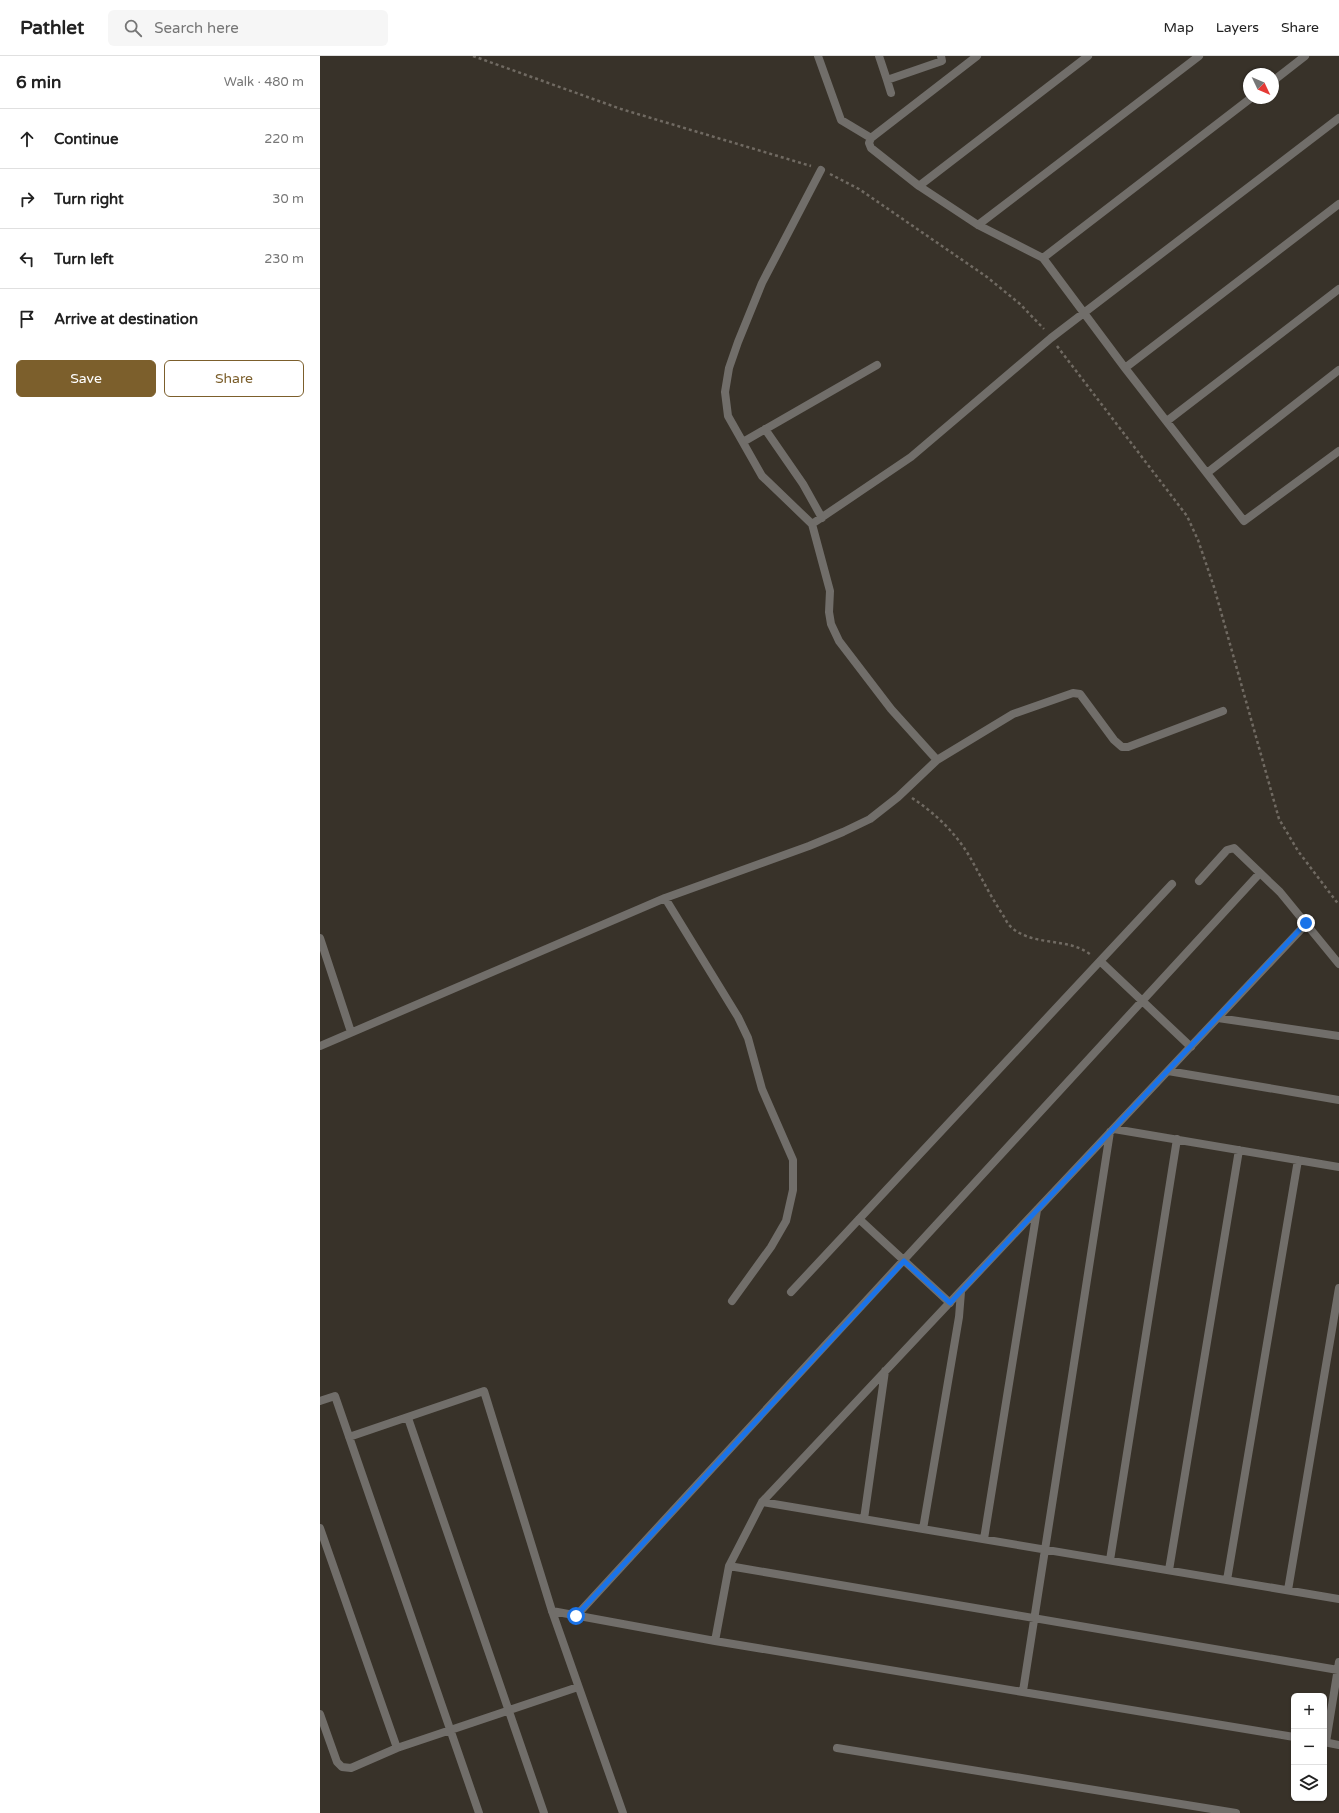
<!DOCTYPE html>
<meta charset="utf-8">
<style>
body{margin:0;font-family:"Varela Round",sans-serif;background:#f6f6f6;color:#222}
.controls{position:absolute;right:12px;bottom:12px;display:grid;overflow:hidden;border-radius:6px;box-shadow:0 1px 3px #0004}
.controls button{width:36px;height:36px;display:grid;place-items:center;padding:0;border:0;border-bottom:1px solid #e0e0e0;background:#fff;color:#222;font:20px sans-serif}
.compass{position:absolute;left:923px;top:12px;width:36px;height:36px;border-radius:50%;background:#fff;box-shadow:0 1px 3px #0004;rotate:134deg}
.stop{position:absolute;width:12px;height:12px;margin:-9px;border:3px solid #1a73e8;border-radius:50%;background:#fff}
.stop.end{background:#1a73e8;border-color:#fff;box-shadow:0 1px 4px #0008}
.list{margin:0;padding:0;list-style:none}
h2{display:flex;justify-content:space-between;align-items:center;height:52px;margin:0;padding:0 16px;font-size:17px}
h2 small{font-size:13px;font-weight:400;color:#767676}
.list li{display:grid;grid-template-columns:26px 1fr auto;gap:12px;align-items:center;box-sizing:border-box;height:60px;padding:0 16px;border-top:1px solid #e0e0e0}
.list b{display:block;font-size:15px;white-space:nowrap}
.list em{font-size:13px;font-style:normal;color:#767676}
.actions{display:flex;gap:8px;padding:12px 16px}
.actions a{flex:1;padding:9px 0;border:1px solid #7c5f2c;border-radius:6px;text-align:center;font-size:14px;color:#7c5f2c}
.actions .main{background:#7c5f2c;color:#fff}
.icon{flex:none;width:22px;height:22px;fill:none;stroke:currentColor;stroke-width:2;stroke-linecap:round;stroke-linejoin:round}
.map{position:relative;flex:none;width:1019px;height:1757px;overflow:hidden}
header{display:flex;align-items:center;gap:24px;box-sizing:border-box;height:56px;padding:0 20px;background:#fff;border-bottom:1px solid #e0e0e0}
header strong{font-size:19px}
nav{display:flex;gap:22px;margin-inline-start:auto;font-size:14px}
.search{width:280px;height:36px;background:#f6f6f6;display:flex;align-items:center;gap:10px;box-sizing:border-box;padding:0 14px;border-radius:6px;color:#767676;font-size:15px}
main{display:flex}
aside{flex:1;background:#fff}
.map>svg:first-child{display:block}
</style>
<header>
<strong>Pathlet</strong>
<div class="search"><svg class="icon" aria-label="search" viewBox="0 0 24 24"><circle cx="10" cy="10" r="6"/><path d="M15 15l6 6"/></svg>Search here</div>
<nav><a>Map</a><a>Layers</a><a>Share</a></nav>
</header>
<main>
<aside>
<h2>6 min<small>Walk · 480 m</small></h2>
<ul class="list">
<li><svg class="icon" aria-label="ahead" viewBox="0 0 24 24"><path d="M12 20V5M6 11l6-6 6 6"/></svg><div><b>Continue</b></div><em>220 m</em></li>
<li><svg class="icon" aria-label="right" viewBox="0 0 24 24"><path d="M7 20v-9h11M14 6l5 5-5 5"/></svg><div><b>Turn right</b></div><em>30 m</em></li>
<li><svg class="icon" aria-label="left" viewBox="0 0 24 24"><path d="M17 20v-9H6M10 6l-5 5 5 5"/></svg><div><b>Turn left</b></div><em>230 m</em></li>
<li><svg class="icon" aria-label="arrive" viewBox="0 0 24 24"><path d="M6 21V4h12l-3 4 3 4H6"/></svg><div><b>Arrive at destination</b></div></li>
</ul>
<div class="actions"><a class="main">Save</a><a>Share</a></div>
</aside>
<div class="map">
<svg width="1019" height="1757" viewBox="0 0 1019 1757">
<rect width="100%" height="100%" fill="#383229"/>
<g fill="none" stroke-linecap="round" stroke-linejoin="round">
<path stroke="#706a62" stroke-width="2.5" stroke-dasharray="3 3" stroke-linecap="butt" d="M153 0 301 53 491 110
M510 118 539 133 667 221 700 248 724 273
M737 290 867 460 878 484 894 531 959 763 978 795 1019 849
M592 742C615 757 637 778 651 803 661 821 670 839 681 856 684 860 686 865 689 869 711 892 748 880 771 899"/>
<path stroke="#716e6a" stroke-width="8" d="M498 0 521 64 551 82
M559 0 567 24 622 5 621 0
M657 0 551 82 549 87 551 92 599 130 658 169 723 202 805 312 924 465 1019 395
M567 24 571 37
M953 25 985 0
M501 114 442 227 418 286 409 312 405 336 408 360 442 420 492 468 510 535 509 556 511 568 519 585 571 653 617 704
M599 130 768 0
M658 169 879 0
M723 202 931 42
M805 312 1019 148
M847 365 1019 233
M445 373 483 428 502 462
M423 386 557 309
M887 417 1019 314
M492 468 591 401 731 282 1019 62
M879 825 907 794 914 792 960 836 1019 908
M345 842 418 961 428 982 442 1033 473 1104V1134L466 1165 451 1191 412 1245
M0 882 31 976
M780 905 871 991
M898 962 1019 980
M0 990 345 842 489 790 523 776 550 763 578 741 617 704 693 658 753 637 760 638 794 684 802 691H808L903 655
M848 1015 1019 1044
M794 1073 1019 1111
M539 1163 630 1247
M471 1236 852 828
M0 1345 15 1340 159 1757
M88 1362 224 1757
M29 1381 164 1335 232 1555 303 1757
M442 1446 1019 1543
M544 1463 565 1315
M0 1472 77 1692
M603 1473 639 1261 641 1236
M664 1483 717 1154
M790 1504 857 1083
M409 1510 1018 1614
M849 1514 919 1094
M907 1524 978 1104
M968 1534 1019 1232
M232 1555 395 1585 974 1681
M256 1560 940 817
M395 1585 409 1510 442 1446 987 867
M703 1635 790 1076
M0 1658 17 1706 22 1711 31 1712 77 1692 258 1631
M1004 1686 1019 1689
M1006 1686 1019 1606
M517 1692 916 1757"/>
</g>
<g fill="none" stroke-linecap="round" stroke-linejoin="round">
<path stroke="#1a73e8" stroke-width="5" d="M256 1560 584 1205 630 1247 986 867"/>
</g>
</svg>
<div class="controls">
<button>+</button>
<button>−</button>
<button><svg class="icon" aria-label="layers" viewBox="0 0 24 24"><path d="M12 4l9 5-9 5-9-5zM3 14l9 5 9-5"/></svg></button>
</div>
<svg class="compass" viewBox="-18 -18 36 36"><path d="M0-13l5 13h-10z" fill="#e53935"/><path d="M0 13l5-13h-10z" fill="#767676"/></svg>
<div class="stop" style="left:256px;top:1560px"></div>
<div class="stop end" style="left:986px;top:867px"></div>
</div>
</main>
